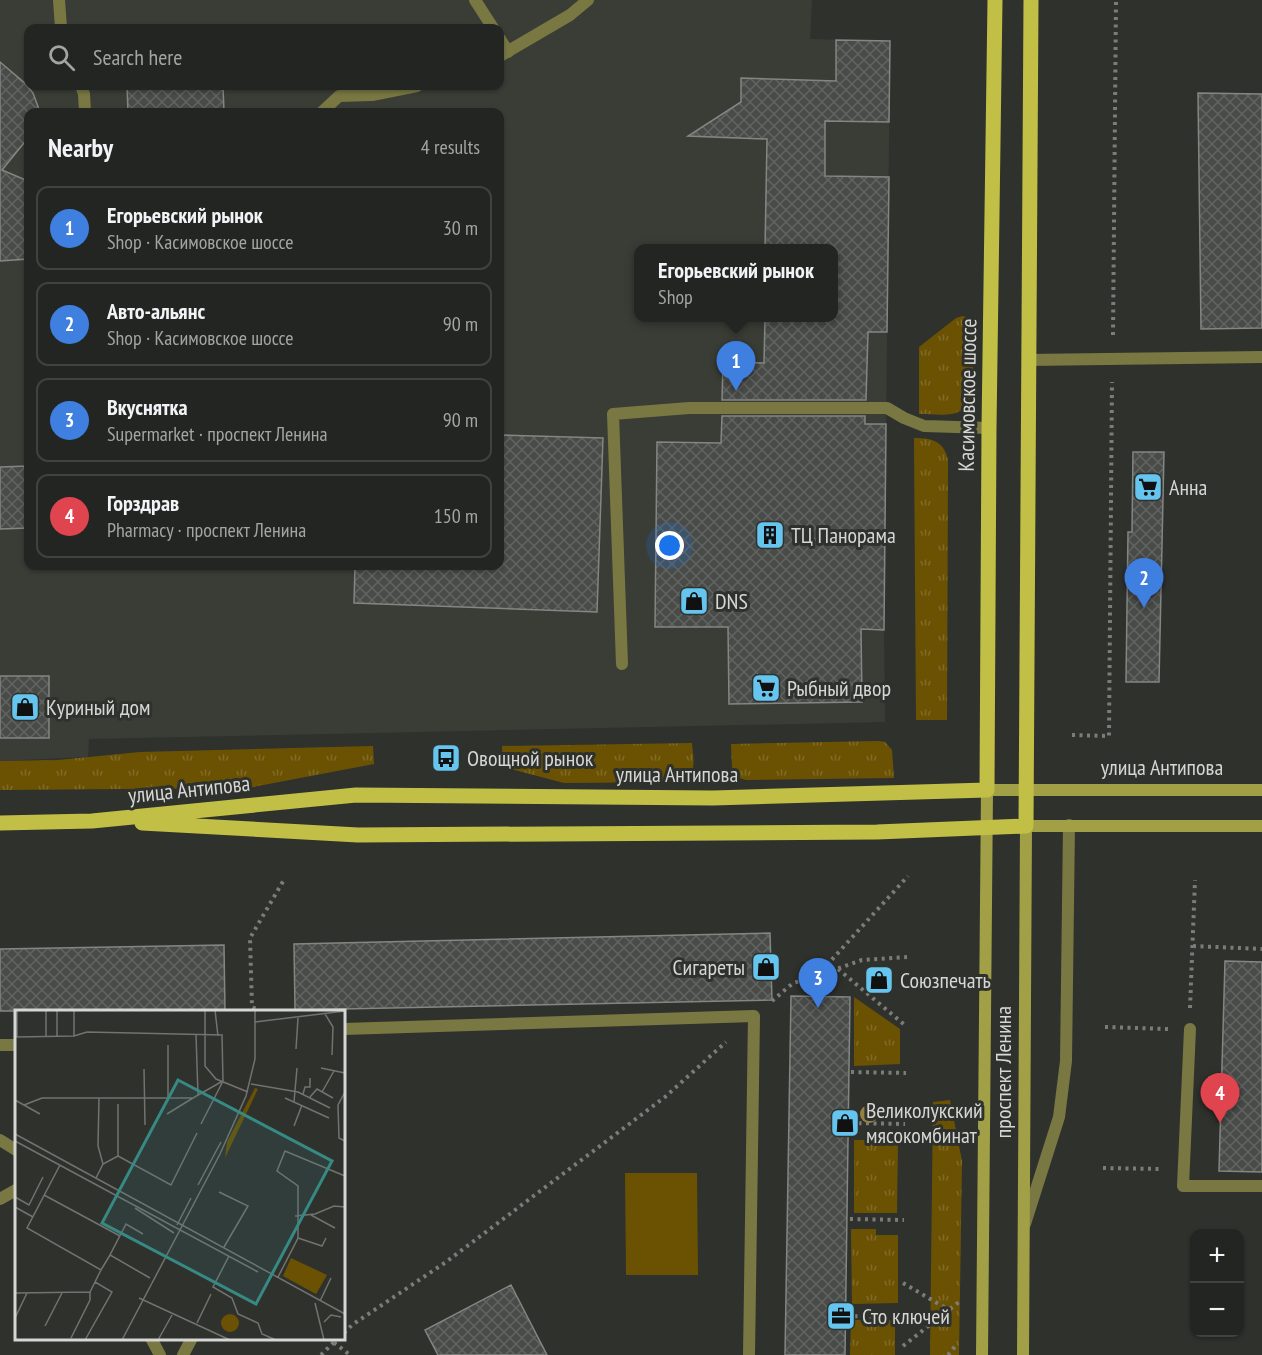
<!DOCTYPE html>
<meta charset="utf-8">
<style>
body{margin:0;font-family:"PT Sans Narrow",sans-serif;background:#2f312f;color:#f1f3f6}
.controls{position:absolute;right:18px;bottom:18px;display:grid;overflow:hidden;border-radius:12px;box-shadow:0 2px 4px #0004}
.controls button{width:54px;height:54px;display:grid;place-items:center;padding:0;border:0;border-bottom:2px solid #404240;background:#232522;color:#f1f3f6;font:30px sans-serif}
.you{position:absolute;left:670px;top:546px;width:21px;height:21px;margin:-15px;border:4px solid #fff;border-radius:50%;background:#1a73e8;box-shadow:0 0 0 9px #1a73e833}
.badge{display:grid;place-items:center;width:39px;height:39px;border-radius:50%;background:#65c5ee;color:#fff;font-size:20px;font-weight:700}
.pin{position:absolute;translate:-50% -50px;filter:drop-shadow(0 2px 3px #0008)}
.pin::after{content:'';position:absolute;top:32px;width:21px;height:18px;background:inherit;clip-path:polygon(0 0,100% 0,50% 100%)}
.popup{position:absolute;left:634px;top:244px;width:204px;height:78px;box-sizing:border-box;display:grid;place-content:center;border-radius:12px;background:#232522;filter:drop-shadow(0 2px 4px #0005);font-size:20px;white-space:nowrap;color:#a3a5a5}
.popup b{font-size:22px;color:#f1f3f6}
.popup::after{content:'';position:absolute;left:50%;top:100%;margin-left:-12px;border:12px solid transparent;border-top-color:#232522}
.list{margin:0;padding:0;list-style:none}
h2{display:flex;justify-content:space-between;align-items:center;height:78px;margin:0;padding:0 24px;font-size:26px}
h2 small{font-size:20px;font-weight:400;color:#a3a5a5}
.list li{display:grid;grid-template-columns:39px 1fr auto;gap:18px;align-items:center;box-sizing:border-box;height:84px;margin:0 12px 12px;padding:0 12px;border:2px solid #404240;border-radius:12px}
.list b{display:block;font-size:22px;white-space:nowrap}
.list p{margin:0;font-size:20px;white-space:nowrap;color:#a3a5a5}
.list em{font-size:20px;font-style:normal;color:#a3a5a5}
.icon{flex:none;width:33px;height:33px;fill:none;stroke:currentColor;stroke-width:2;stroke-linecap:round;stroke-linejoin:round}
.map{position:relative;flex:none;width:1262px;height:1355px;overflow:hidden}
.search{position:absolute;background:#232522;box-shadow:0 2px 4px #0004;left:24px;top:24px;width:480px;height:66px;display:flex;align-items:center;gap:15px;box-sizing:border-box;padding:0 21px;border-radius:12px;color:#a3a5a5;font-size:22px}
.panel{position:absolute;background:#232522;box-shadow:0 2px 4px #0004;left:24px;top:108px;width:480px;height:462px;border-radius:12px}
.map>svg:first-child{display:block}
</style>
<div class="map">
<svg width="1262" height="1355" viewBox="0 0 1262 1355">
<defs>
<pattern id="grass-tufts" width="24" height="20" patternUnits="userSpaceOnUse" patternTransform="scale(1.5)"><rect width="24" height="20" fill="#6b5203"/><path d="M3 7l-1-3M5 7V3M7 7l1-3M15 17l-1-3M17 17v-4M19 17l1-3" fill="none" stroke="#7f6a27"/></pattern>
<pattern id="building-cross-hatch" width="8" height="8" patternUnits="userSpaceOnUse" patternTransform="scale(1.5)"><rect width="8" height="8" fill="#484b48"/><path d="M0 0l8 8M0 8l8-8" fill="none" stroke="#626462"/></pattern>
</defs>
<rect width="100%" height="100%" fill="#2f312d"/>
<path fill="#3a3d36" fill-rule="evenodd" d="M0 0H812L810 39 890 41 884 630 885 722 89 739 88 757 0 761ZM28 28H500V86H28ZM28 112H500V566H28ZM638 249H834V318H638Z"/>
<path fill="url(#grass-tufts)" d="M963 316 970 319 973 327V392C966 421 942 414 919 414V347L956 318Z
M914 438C932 438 944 441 948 460L947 720H916Z
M879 741 885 742 892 750 894 778 746 780 736 777 732 767 731 744Z
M692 743C693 758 698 775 682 782L564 783 503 767 502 746Z
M373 746 374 764 248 788 0 790V761L58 760 140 752Z
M854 997 900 1029V1064L854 1066Z
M950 1100 962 1161 959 1355H930L933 1102Z
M854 1140H898L897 1213H854Z
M851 1229H876V1235H898V1303L852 1304Z
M851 1320H895V1355H850Z"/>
<path fill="#6b5203" d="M697 1173 698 1275H626L625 1173Z"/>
<path fill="url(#building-cross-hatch)" stroke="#838784" stroke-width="1.5" d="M836 40 890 41 889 122 825 121V176L889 177 887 332H868L866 400H722L723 362 764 363 765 318H834V249H765L767 139 688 136 741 102V78L836 81Z
M0 62 26 84 33 93 40 112H28V138L2 170 28 181V259L0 261Z
M127 86H223L224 112H128Z
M1198 93 1262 94V328L1201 329Z
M722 416H865V424H886L884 630 861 629 862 702 729 704 728 627H655L657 442 721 443Z
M500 435 603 438 597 612 354 603 355 566H500Z
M1133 452H1164L1159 682H1126L1128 532H1132Z
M28 466V528L0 529V467Z
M0 676H49V738H0Z
M770 933 772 1000 295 1010 294 944Z
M224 945 225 1011H0V949Z
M1225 961 1262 962V1172L1219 1171Z
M791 996 850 997 845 1355H785Z
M511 1285 547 1355H438L425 1330Z"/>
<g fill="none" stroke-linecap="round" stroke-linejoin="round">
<path stroke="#7c7d7a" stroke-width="4" stroke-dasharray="3 4.5" stroke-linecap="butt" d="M1113 335 1116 0
M1072 735 1109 736 1112 382
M1193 946 1262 949
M838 969 906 1026
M817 976 862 960 907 957
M772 1001 793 983 816 977 908 876
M1190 1008 1195 880
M262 1012 252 1007 250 938 285 878
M1105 1027 1168 1029
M851 1072 906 1073
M851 1123 905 1124
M1103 1168 1160 1169
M850 1219 904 1220
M903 1283 949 1310
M847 1316 903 1317
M344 1333 352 1325 446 1262 665 1097 726 1042
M328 1338 350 1355
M903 1346 959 1302
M321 1355 338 1338
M948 1355 957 1344"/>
<path stroke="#797843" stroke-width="12" d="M59 0 61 28
M475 0 493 28
M500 39 508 52
M500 56 570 15 588 0
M81 86 84 94 85 112
M322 112 339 96 372 95 417 86
M1028 360 1262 357
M622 664 613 414 689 408H887L904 418 924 426 989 428
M344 1029 754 1016 749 1355
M1190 1029 1183 1186H1262
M0 1045H16
M0 1140 16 1150
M0 1199 16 1190
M1025 1224 1059 1117 1066 1061 1069 825
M151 1338 160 1355
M183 1355 192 1338"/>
<path stroke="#a2a046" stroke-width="12" d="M982 1355 987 790H1262
M1023 1355 1026 826H1262"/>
<path stroke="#c2bf46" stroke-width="15" d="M0 823 92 821 356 795 713 798 987 790 989 428 995 0
M142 823 358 835 877 832 1026 826 1031 0"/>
</g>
<circle fill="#978142" cx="869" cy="1114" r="9"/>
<defs>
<g id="supermarket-square" transform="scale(1.5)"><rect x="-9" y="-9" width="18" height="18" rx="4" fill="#65c5ee" stroke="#2f312d"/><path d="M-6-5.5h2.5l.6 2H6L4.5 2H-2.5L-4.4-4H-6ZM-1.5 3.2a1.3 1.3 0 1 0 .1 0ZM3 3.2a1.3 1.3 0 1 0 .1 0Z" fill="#111"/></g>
<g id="building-square" transform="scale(1.5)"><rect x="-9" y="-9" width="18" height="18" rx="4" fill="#65c5ee" stroke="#2f312d"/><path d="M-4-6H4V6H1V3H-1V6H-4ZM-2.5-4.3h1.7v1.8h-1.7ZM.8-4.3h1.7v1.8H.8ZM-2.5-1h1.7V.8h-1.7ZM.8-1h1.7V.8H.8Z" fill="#111"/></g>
<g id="shop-square" transform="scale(1.5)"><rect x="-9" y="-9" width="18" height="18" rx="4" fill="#65c5ee" stroke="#2f312d"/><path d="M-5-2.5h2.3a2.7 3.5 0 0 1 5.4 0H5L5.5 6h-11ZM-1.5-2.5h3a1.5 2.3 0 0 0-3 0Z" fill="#111"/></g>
<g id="bus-square" transform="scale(1.5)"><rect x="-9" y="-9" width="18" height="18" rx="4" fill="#65c5ee" stroke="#2f312d"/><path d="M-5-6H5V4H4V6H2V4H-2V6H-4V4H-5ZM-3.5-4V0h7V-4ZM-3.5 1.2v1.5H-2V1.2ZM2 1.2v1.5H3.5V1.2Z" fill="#111"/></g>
<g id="office-square" transform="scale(1.5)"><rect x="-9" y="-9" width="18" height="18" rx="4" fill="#65c5ee" stroke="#2f312d"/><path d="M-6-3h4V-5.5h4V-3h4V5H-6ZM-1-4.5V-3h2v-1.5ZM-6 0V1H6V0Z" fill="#111"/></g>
</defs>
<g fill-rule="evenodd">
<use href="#supermarket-square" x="1148" y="487"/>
<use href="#building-square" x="770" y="535"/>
<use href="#shop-square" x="694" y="601"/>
<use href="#supermarket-square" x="766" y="688"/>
<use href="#shop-square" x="25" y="707"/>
<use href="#bus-square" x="446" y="758"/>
<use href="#shop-square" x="766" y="967"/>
<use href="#shop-square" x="879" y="980"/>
<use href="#shop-square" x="845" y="1123"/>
<use href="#office-square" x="841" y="1316"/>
</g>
<g text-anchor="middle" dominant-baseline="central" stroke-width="6" stroke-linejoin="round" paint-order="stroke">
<g font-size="22" fill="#d6d7d5" stroke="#2f312d">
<text transform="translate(967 395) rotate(-89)">Касимовское шоссе</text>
<text x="1162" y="767">улица Антипова</text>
<text x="677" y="774">улица Антипова</text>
<text transform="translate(189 789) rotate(-6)">улица Антипова</text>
<text transform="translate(1003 1072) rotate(-90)">проспект Ленина</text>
</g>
<g font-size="22" fill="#d6d7d5" stroke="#2f312d" text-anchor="start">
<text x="1169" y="487">Анна</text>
<text x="791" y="535">ТЦ Панорама</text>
<text x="715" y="601">DNS</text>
<text x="787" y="688">Рыбный двор</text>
<text x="46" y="707">Куриный дом</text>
<text x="467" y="758">Овощной рынок</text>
<text x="745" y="967" text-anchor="end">Сигареты</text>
<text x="900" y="980">Союзпечать</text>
<text x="866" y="1110">Великолукский<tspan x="866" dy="25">мясокомбинат</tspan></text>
<text x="862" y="1316">Сто ключей</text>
</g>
</g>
<g transform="translate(15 1010)">
<rect width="330" height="330" fill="#2f312d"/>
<path d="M240 78 243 79 210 148 212 132Z" fill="#6b5203"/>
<path d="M276 248 312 265 301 284 268 266ZM206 313a9 9 0 1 1 18 0a9 9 0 1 1-18 0Z" fill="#6b5203"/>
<path fill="none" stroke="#727370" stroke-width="1.5" d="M31 0V26M42 0V26M190 0V56L201 69 233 82M200 0 203 26M310 4 318 17 317 45M240 12 330 1M181 25 183 85M59 26V0M0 27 59 26 72 22 207 25 208 71 186 114M2 27V0M153 35V88M281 39 283 8M306 58 330 63M129 59 130 115M236 74 283 82 315 98M307 82 319 61M330 82 323 95 324 128 330 131M288 84 290 77H295V68M295 87 302 79 318 88M84 88 83 136 88 154M270 88 314 108M0 90 25 104M279 92 282 58M103 94V146L156 175 182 123M9 95 27 88H178L206 72M152 104 178 88M279 116 287 95M0 124 330 304M0 131 243 262M45 155 12 218 86 260 95 245M81 168 88 154 103 146M183 175 206 132M204 182 233 196 209 237M29 185 105 226M0 187 14 195 28 167M0 197 18 207M120 198 159 223M296 205 320 218M280 206 300 204 319 196 330 197M162 215 176 188M128 224 111 214 95 245 135 268M283 228 307 236 311 228M214 246 198 277 217 288 223 304 243 313 247 324 261 330M263 267 283 228V176L262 161 270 141 330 166M0 283 75 282 80 272M124 288 215 330M305 291 316 268M300 293 309 330M0 308 12 283M309 312 316 305 326 307M182 313 196 284M30 316 47 283M56 328 75 290V282M70 330 97 282 80 272 86 260M107 330 205 144 231 86 240 49V0M143 330 157 305"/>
<path fill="#378983" fill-opacity="0.15" stroke="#378983" stroke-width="3" d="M163 70 317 151 241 294 87 213Z"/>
<rect width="330" height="330" fill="none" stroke="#d6d7d5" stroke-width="3"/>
</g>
</svg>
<div class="controls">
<button>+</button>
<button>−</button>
</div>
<div class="you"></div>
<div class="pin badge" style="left:736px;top:391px;background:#3f7fe0">1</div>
<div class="popup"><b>Егорьевский рынок</b>Shop</div>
<div class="pin badge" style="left:1144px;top:608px;background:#3f7fe0">2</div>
<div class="pin badge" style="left:818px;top:1008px;background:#3f7fe0">3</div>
<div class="pin badge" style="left:1220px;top:1123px;background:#e0444e">4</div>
<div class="search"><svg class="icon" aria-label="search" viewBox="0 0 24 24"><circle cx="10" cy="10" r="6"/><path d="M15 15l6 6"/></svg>Search here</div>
<section class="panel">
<h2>Nearby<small>4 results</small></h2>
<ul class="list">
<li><span class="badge" style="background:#3f7fe0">1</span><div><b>Егорьевский рынок</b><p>Shop · Касимовское шоссе</p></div><em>30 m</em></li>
<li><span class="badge" style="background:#3f7fe0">2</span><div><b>Авто-альянс</b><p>Shop · Касимовское шоссе</p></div><em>90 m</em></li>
<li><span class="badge" style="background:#3f7fe0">3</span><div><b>Вкуснятка</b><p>Supermarket · проспект Ленина</p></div><em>90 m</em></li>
<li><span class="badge" style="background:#e0444e">4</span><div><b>Горздрав</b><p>Pharmacy · проспект Ленина</p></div><em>150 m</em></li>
</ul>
</section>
</div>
